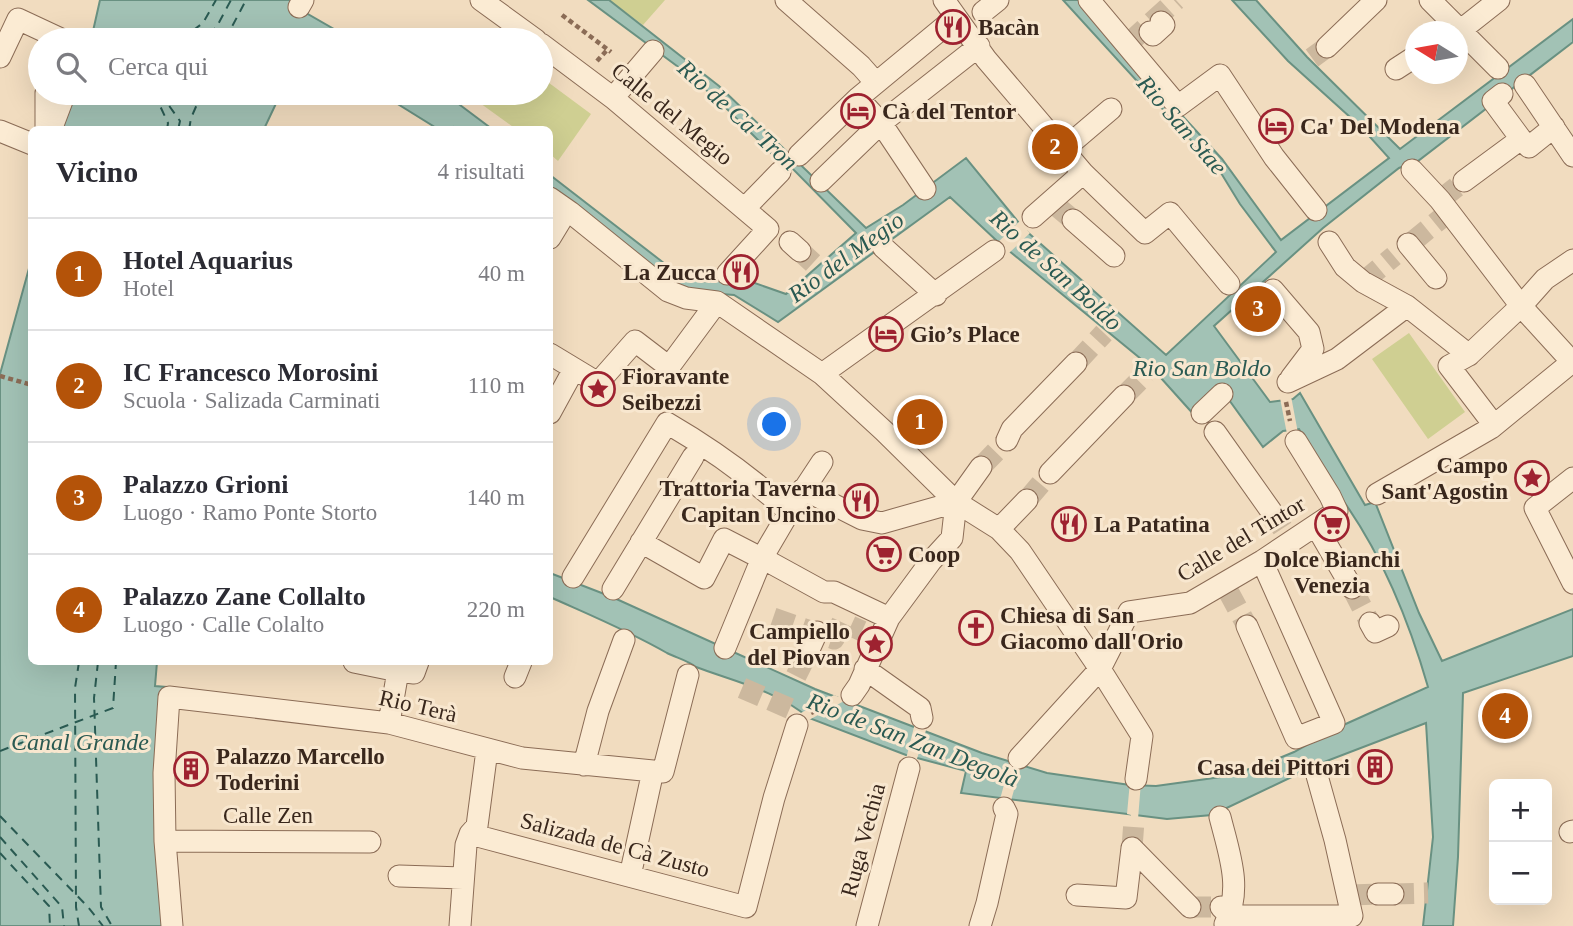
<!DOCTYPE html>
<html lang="it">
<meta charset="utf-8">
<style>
body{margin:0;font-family:"Times New Roman",serif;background:#f7f7f7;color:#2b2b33}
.controls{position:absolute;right:21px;bottom:21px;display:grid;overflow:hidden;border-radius:10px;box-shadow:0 7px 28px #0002}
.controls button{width:63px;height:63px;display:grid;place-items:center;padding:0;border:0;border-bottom:2px solid #e1e1e2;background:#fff;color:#2b2b33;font:35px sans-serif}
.compass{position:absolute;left:1405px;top:21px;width:63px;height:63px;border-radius:50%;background:#fff;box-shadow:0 7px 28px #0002;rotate:281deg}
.you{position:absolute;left:775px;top:425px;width:24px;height:24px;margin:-18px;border:5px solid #fff;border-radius:50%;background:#1a73e8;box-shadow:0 0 0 10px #1a73e833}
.badge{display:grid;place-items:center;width:46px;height:46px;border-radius:50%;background:#b45309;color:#fff;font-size:23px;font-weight:700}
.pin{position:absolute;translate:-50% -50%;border:4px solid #fff;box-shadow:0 2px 7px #0006}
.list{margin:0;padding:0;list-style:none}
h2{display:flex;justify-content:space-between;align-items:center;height:91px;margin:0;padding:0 28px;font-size:30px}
h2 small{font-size:23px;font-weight:400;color:#7c7c81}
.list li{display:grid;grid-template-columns:46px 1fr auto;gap:21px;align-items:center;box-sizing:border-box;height:112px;padding:0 28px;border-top:2px solid #e1e1e2}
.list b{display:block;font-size:26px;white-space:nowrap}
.list p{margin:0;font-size:23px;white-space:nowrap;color:#7c7c81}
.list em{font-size:23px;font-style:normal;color:#7c7c81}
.icon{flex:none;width:38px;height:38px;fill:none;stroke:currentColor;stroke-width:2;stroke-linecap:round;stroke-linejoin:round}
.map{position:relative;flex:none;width:1573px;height:926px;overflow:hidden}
.search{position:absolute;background:#fff;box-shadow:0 7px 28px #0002;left:28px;top:28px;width:525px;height:77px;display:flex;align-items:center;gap:18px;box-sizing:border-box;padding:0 24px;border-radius:38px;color:#7c7c81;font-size:26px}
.panel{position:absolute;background:#fff;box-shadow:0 7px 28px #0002;left:28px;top:126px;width:525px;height:539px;border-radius:10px}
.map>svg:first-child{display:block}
</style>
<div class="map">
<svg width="1573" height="926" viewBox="0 0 1573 926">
<rect width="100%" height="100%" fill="#f1dcbf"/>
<path fill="#cfcf92" d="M609 0H665L643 25Z
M541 77 591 114 558 161 550 154V130L516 129 466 93H541Z
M1409 333 1465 412 1428 439 1372 359Z"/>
<path fill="#a2c2b5" stroke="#699182" stroke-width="2" d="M100 0H296L294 6 353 40H91Z
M588 0H609L719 86 866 228 903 205 966 158 1024 229 1166 355 1276 252 1240 204 1221 173 1063 0H1086L1177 110 1222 159 1281 240 1389 158 1361 127 1288 61 1232 0H1256L1307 57 1400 149 1573 19V42L1418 161 1399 168 1323 228 1214 326 1270 402 1293 399 1300 393 1365 505 1375 502 1419 613 1442 661 1573 609V656L1463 693 1458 857 1453 926H1423L1433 837 1426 723 1319 764 1212 815 1167 819 961 793 966 771 906 755 809 718C778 691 733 681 696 667 687 660 677 658 667 653 629 631 590 615 550 597V573L612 597 815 689 982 753 1047 773 1130 785 1156 786 1221 777 1260 766 1294 752 1339 727 1428 687C1409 621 1383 556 1342 499L1338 500 1299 429 1283 431 1263 447 1224 393 1196 417 1152 368 997 241 950 197 778 322 734 295 685 291 550 191V175L669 267 686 276 702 282 728 279 743 283 746 280 786 294 856 233 792 168 782 164 718 100 681 69Z
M67 93H281L264 129 53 130Z
M380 93H444L492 129H457L454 127 452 129H438Z
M31 261 32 662H157L155 686 166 687 159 758 165 926H0V374Z"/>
<path fill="#f1dcbf" d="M1021 220 1029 228 1027 230 1030 233 1008 254 996 244Z
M1291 396 1298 433 1287 434 1280 398Z
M842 694 846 700 807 721 799 714 834 695 839 697Z
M915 723 927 727 916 762 906 759Z
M1011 759 1022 762 1010 804 999 803Z
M1130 781 1141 782 1138 819 1131 818V815L1127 814Z"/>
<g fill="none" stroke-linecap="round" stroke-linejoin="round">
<path stroke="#2a5a52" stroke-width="2" stroke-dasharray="9 7" stroke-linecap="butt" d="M180 40 203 23 216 0
M193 40 216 28 231 0
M225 40 246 0
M154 93 168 123 167 130
M160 93 180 121 178 130
M189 130 191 118 202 93
M79 662 75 688 76 907 79 926
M98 662 94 698 101 907 112 926
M0 751 113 708 116 662
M0 816 88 907 103 926
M0 837 62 907 64 926
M0 853 49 906 50 926"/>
<path stroke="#ccb89e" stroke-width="21" stroke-dasharray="21 10" stroke-linecap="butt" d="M1129 43 1176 0
M1312 58 1327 47
M1440 200 1464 181
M1054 204 1073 220
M1411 243 1449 212
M800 251 813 263
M1363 282 1394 256
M1076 363 1104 333
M1124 396 1146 374
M981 467 1007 440
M1027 500 1050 473
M1271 511 1286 534
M1352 588 1370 623
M1227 589 1247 626
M773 618 834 639 842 622 862 631
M796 676 807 654
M742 688 798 712
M1132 848 1134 821
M1393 894 1428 893
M1351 895 1378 894
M1190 907H1221"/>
<g stroke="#8b6c56" stroke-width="23">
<path id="pedestrian" d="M481 0 536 40
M786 0 861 66 876 83
M944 0 986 59 1083 173 1145 233 1170 213 1229 284
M1089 0 1178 106 1220 75 1274 157 1316 210
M1430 0 1498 68
M299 7 303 0
M983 12 998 0
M1461 30 1499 0
M1150 32 1153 35 1164 25 1161 22
M541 44 613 98 768 229 727 274
M1327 47 1376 0
M0 57 18 19 63 40
M1396 69 1416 56
M1525 85 1573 156
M1502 94 1493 101 1521 139
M613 98 653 51
M858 98 881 123 925 189
M46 127V93
M51 130 65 93
M0 131 32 144
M1064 149 1111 109
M799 155 858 98 956 17
M1412 170 1440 200 1521 306 1573 363
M821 181 881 123 979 46
M1464 181 1521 139 1529 147 1554 127
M550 198 570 212 668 291 686 298 717 302 822 374 884 431 956 502 999 529 1020 551 1100 669 1142 736 1136 779
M745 208 780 172
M1033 217 1083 173
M1073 220 1114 256
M550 238 567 210
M790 242 800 251
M1329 242 1345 267 1363 282 1407 306 1469 355
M1408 244 1436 278
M883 247 936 295
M1273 290 1309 332 1313 349 1291 378
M550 354 598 383 635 341 669 367 717 302
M1449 366 1469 355 1521 306 1545 279 1573 260
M1449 366 1494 425
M822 374 994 251
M1288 382 1337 359 1407 306
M550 413 574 369
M1202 413 1222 394
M1215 432 1271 511
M1007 440 1012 429 1076 363
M1050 473 1124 396
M1573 478 1535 508 1573 583
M803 489 862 519 882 523 956 502
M1377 494 1491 428 1572 362
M1316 526 1352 588
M999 529 1027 500
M641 542 704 578 724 539 757 556
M762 558 824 592H834L889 618
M573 577 667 423C710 448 751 477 789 512
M613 589 693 457
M1370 623 1375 632 1388 626
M1247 626 1296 738 1334 723 1262 561
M725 648 762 558 789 512 822 462
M807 654 817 632
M354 662 398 671
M865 669 920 708 922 718
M515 677 521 662
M852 695 859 685 889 618 931 561 952 538 956 502 981 467
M389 723 398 671 414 673 418 662
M1019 758 1100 669 1129 612 1190 603 1262 561 1337 511 1330 496 1296 441
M584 765 598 711 624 640
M1220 817C1229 853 1243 889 1225 924
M1570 832 1573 831
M470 834 746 907 774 798 797 725
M165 841 370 842
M1132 848 1190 907
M399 876 463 878
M630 876 653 771
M1378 894H1393
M1077 895 1126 898 1132 848
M1221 907 1229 915 1242 916H1352L1335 840 1316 772
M172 926 165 841 164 773 169 697 389 723 522 758 663 772 688 675
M460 926 466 845 470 834 477 826 487 750
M867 926 909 768
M980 926 987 903 1007 814 1004 808"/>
</g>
<path stroke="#8b6c56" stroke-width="4.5" stroke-dasharray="5 3.5" stroke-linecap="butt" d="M562 15 611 52
M112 40 113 38 118 40
M597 61 608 49
M0 376 32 385
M1286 402 1290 421
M811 713 832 703"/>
<use href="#pedestrian" stroke="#fbebd3" stroke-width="21"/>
</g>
<defs>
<g id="restaurant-ring" transform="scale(1.75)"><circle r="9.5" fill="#f8e7cf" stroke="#9e2230" stroke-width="1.5"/><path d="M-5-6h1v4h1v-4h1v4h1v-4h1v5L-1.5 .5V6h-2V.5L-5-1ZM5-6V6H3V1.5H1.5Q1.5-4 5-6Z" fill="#9e2230"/></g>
<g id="hotel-ring" transform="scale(1.75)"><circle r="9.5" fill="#f8e7cf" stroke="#9e2230" stroke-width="1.5"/><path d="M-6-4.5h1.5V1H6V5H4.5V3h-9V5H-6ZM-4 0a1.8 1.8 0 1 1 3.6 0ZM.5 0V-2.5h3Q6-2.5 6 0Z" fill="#9e2230"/></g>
<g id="sight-ring" transform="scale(1.75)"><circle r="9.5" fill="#f8e7cf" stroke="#9e2230" stroke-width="1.5"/><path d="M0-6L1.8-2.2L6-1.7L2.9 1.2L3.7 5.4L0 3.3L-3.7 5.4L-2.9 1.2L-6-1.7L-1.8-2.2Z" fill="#9e2230"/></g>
<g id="supermarket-ring" transform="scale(1.75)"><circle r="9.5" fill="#f8e7cf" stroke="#9e2230" stroke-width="1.5"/><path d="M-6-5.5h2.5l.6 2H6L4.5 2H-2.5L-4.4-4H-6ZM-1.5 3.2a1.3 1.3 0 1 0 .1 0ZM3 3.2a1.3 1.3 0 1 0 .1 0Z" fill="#9e2230"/></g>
<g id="church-ring" transform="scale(1.75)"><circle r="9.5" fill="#f8e7cf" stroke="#9e2230" stroke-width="1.5"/><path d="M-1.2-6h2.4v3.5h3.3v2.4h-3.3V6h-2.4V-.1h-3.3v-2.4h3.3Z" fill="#9e2230"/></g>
<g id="building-ring" transform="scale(1.75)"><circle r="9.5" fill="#f8e7cf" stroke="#9e2230" stroke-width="1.5"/><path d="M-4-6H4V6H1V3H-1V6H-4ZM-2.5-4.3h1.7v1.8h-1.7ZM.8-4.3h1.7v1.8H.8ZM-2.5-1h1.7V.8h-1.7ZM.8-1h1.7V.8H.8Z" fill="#9e2230"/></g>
</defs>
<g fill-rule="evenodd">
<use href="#restaurant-ring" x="953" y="27"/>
<use href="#hotel-ring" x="858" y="111"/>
<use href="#hotel-ring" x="1276" y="126"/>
<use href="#restaurant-ring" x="741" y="272"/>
<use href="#hotel-ring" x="886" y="334"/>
<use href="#sight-ring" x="598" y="389"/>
<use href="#sight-ring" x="1532" y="478"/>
<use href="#restaurant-ring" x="861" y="501"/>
<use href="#restaurant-ring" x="1069" y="524"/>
<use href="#supermarket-ring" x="1332" y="524"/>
<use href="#supermarket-ring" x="884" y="554"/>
<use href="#church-ring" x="976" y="628"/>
<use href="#sight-ring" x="875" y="644"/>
<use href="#building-ring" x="1375" y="767"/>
<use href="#building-ring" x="191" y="769"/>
</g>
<g text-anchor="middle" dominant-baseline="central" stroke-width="6" stroke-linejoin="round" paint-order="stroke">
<g font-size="23" font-weight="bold" fill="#39271c" stroke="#f8e7cf" text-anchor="start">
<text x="978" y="27">Bacàn</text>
<text x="882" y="111">Cà del Tentor</text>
<text x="1300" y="126">Ca' Del Modena</text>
<text x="716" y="272" text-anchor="end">La Zucca</text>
<text x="910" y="334">Gio’s Place</text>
<text x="622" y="376">Fioravante<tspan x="622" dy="26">Seibezzi</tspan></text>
<text x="1508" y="465" text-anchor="end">Campo<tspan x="1508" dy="26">Sant'Agostin</tspan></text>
<text x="836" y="488" text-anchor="end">Trattoria Taverna<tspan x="836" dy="26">Capitan Uncino</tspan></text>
<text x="1094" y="524">La Patatina</text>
<text x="908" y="554">Coop</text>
<text x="1332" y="559" text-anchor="middle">Dolce Bianchi<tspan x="1332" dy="26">Venezia</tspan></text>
<text x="1000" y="615">Chiesa di San<tspan x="1000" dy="26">Giacomo dall'Orio</tspan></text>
<text x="850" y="631" text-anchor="end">Campiello<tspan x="850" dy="26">del Piovan</tspan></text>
<text x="216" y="756">Palazzo Marcello<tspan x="216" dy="26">Toderini</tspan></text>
<text x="1350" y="767" text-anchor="end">Casa dei Pittori</text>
</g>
<g font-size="23" fill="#39271c" stroke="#f8e7cf">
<text transform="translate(672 114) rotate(39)">Calle del Megio</text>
<text transform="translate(1241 539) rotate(-31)">Calle del Tintor</text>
<text transform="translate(418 706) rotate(13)">Rio Terà</text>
<text x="268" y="815">Calle Zen</text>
<text transform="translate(863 840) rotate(-75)">Ruga Vechia</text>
<text transform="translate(615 845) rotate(15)">Salizada de Cà Zusto</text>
</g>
<g font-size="24" font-style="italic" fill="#2a5a52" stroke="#f8e7cf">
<text transform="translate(738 115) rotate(42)">Rio de Ca' Tron</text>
<text transform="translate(1182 125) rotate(49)">Rio San Stae</text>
<text transform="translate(846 257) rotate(-36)">Rio del Megio</text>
<text transform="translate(1056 270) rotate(42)">Rio de San Boldo</text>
<text x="1202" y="368">Rio San Boldo</text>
<text transform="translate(913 740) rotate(21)">Rio de San Zan Degolà</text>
<text x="80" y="742">Canal Grande</text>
</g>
</g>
</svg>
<div class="controls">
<button>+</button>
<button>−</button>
</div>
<svg class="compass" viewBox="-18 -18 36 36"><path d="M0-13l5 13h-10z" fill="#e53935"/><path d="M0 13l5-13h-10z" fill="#7c7c81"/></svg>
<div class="you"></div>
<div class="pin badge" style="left:920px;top:422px">1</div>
<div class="pin badge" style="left:1055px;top:147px">2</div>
<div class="pin badge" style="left:1258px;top:309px">3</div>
<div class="pin badge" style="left:1505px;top:716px">4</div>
<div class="search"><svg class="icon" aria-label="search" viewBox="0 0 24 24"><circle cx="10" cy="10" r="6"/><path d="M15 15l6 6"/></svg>Cerca qui</div>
<section class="panel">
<h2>Vicino<small>4 risultati</small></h2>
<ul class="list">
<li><span class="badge">1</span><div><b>Hotel Aquarius</b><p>Hotel</p></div><em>40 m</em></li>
<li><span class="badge">2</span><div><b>IC Francesco Morosini</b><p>Scuola · Salizada Carminati</p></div><em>110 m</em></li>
<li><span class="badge">3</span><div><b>Palazzo Grioni</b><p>Luogo · Ramo Ponte Storto</p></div><em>140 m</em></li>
<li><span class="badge">4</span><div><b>Palazzo Zane Collalto</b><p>Luogo · Calle Colalto</p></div><em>220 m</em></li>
</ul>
</section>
</div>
